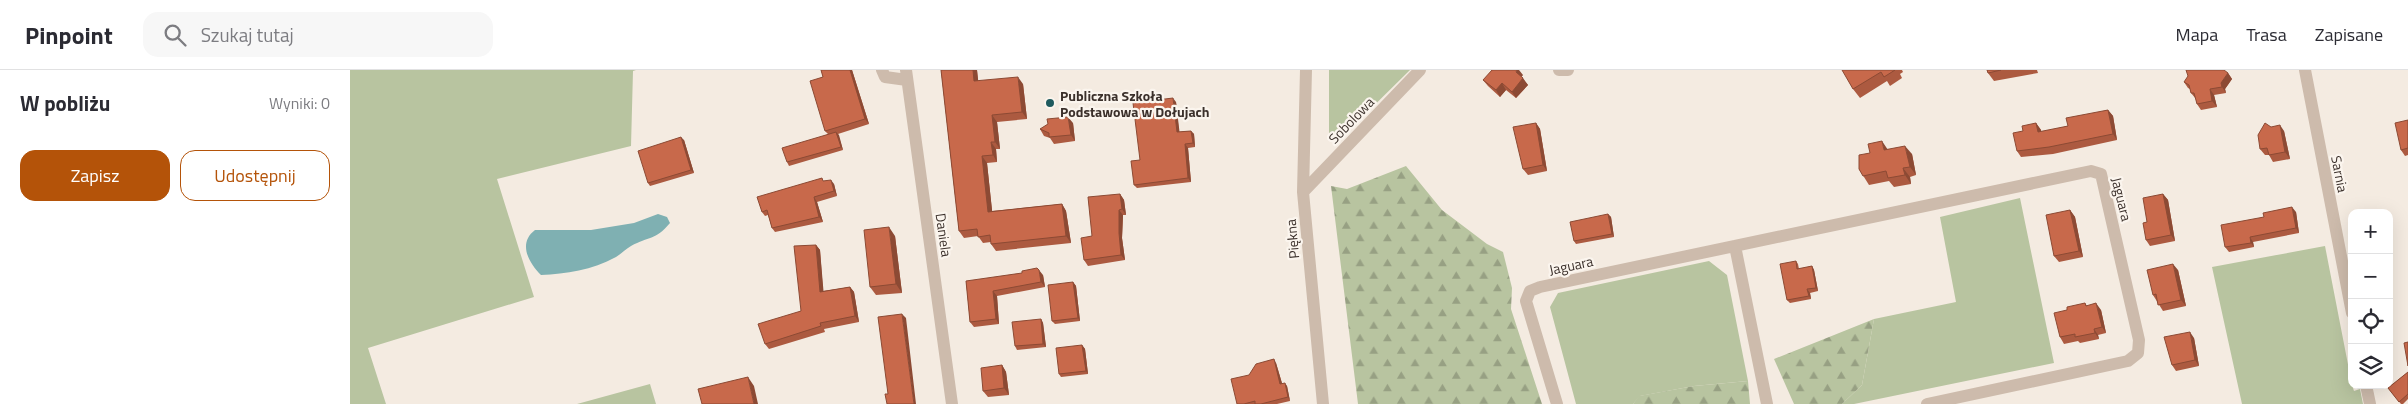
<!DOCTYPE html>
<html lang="pl">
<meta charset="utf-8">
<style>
body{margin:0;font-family:"Titillium Web",sans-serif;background:#f7f7f7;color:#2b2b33}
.controls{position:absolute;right:15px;bottom:15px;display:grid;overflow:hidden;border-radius:10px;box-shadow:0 5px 20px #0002}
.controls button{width:45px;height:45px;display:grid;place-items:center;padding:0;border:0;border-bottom:1px solid #e1e1e2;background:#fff;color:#2b2b33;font:25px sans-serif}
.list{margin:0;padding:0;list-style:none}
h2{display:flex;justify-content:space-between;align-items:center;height:65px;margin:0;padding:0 20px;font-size:21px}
h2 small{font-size:16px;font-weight:400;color:#7c7c81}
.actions{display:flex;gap:10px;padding:15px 20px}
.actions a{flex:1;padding:11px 0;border:1px solid #b45309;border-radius:15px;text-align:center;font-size:18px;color:#b45309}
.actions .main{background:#b45309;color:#fff}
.icon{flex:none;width:28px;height:28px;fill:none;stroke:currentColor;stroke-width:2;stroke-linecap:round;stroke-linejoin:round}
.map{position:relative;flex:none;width:2058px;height:334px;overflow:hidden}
header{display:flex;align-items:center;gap:30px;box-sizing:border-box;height:70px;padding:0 25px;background:#fff;border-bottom:1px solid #e1e1e2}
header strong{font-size:24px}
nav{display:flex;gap:28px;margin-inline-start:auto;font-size:18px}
.search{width:350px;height:45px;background:#f7f7f7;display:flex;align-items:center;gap:12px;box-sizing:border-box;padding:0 18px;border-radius:15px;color:#7c7c81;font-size:19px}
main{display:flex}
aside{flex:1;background:#fff}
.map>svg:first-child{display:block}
</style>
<header>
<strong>Pinpoint</strong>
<div class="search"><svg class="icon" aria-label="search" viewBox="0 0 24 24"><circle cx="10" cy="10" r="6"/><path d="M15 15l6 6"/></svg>Szukaj tutaj</div>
<nav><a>Mapa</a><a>Trasa</a><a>Zapisane</a></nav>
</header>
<main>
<aside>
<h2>W pobliżu<small>Wyniki: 0</small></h2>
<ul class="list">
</ul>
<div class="actions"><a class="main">Zapisz</a><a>Udostępnij</a></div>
</aside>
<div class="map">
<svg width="2058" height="334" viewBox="0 0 2058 334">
<defs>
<pattern id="forest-firs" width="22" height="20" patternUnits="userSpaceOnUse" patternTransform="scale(1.25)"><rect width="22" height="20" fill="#b8c4a0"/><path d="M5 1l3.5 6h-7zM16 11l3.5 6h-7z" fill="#97a083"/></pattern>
</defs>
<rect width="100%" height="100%" fill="#f4ebe1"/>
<path fill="#b8c4a0" d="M0 0H286L283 1 281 76 147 109 184 227 18 278 36 334H0Z
M979 0H1060L990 69 979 64Z
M1670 128 1704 293 1504 334H1492L1512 315 1524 249 1606 232 1590 147Z
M1975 176 2002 315 2004 321 2010 319 2013 334H1892L1862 197Z
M1359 191 1377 205 1398 311 1344 316 1290 326 1283 334H1226L1200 237 1208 223Z
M300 314 306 334H227Z"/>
<path fill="url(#forest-firs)" d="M1056 96 1092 140 1137 174 1153 182 1162 218 1161 239 1192 334H1008L981 116 997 119Z
M1524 249 1512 315 1492 334H1444L1424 289Z
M1398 311 1400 334H1283L1289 326 1344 316Z"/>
<path fill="#7fb0b2" d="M308 144 317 147 320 153C305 171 299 166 281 176 276 179 271 184 266 187 242 200 216 204 191 205 178 192 168 173 185 160H241L284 153Z"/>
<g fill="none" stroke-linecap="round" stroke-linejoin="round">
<path stroke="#cdbbac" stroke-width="12" d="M532 0 535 7 557 10
M556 0 602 334
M956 0 953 122 973 334
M1209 0H1218
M1955 0 2002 243
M953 122 1070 0
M1385 176 1417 334
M2016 315 2020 334
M1207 334 1176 231 1180 221 1190 217 1741 101 1751 104 1789 270 1788 283 1778 291 1577 334"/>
</g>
<path fill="#ac5a40" d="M471 0H502L519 54 488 64 493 80 439 96 437 92 478 64 475 61 473 7Z
M591 0H627L628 11 673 14 677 49 647 52 650 79H646L647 92 637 93 642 141 712 134 716 141 721 173 646 181 641 174V172L633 173 628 166 614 168 609 161Z
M1493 0H1552L1553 2 1550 4 1552 8 1540 16 1537 11 1510 28 1503 19Z
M1637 0H1687L1688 3 1644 11 1638 3Z
M1878 3 1882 9 1875 19 1876 23 1864 25 1867 37 1851 40 1847 34 1846 29 1841 23 1840 19 1838 18 1834 12Z
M1173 5 1171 7 1178 15 1166 28 1156 20 1150 27 1138 16 1133 10Z
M826 32 829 62 841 61 844 64 845 77 838 78 841 112 787 118 784 115 790 90Z
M1758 40 1763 46 1767 70 1703 84 1671 87 1667 81 1673 61 1686 53 1691 60V62L1718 56Z
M2058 50V85L2055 86 2051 80Z
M723 53 725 71 704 74 700 68 694 66 690 59Z
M1186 53 1190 59 1197 101 1178 105 1173 99Z
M1921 57 1934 61 1940 89 1923 92 1919 85H1915L1910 79Z
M334 70 344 103 300 116 298 113Z
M1537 79 1562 84 1566 105 1560 107 1561 114 1544 117 1539 111 1519 115 1509 99Z
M474 111 484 114 487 126 467 132 473 152 425 162 422 158 418 145 415 146 412 142Z
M770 124 774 130 776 145H773L772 168 775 190 738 196 734 190 742 166Z
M1813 124 1818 130 1825 171 1800 176 1796 170 1797 152Z
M1720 140 1725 147 1733 187 1709 192 1704 186Z
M1946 142 1949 163 1903 172 1904 177 1879 182 1875 177Z
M1258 144 1261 147 1264 167 1226 174 1224 171Z
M545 166 552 223 526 225 520 217Z
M466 175 470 180 473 221 500 217 504 222 509 252 474 259 475 262 419 279 415 274 451 241Z
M1446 191 1448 194 1449 199 1462 196 1464 200 1468 221 1460 223 1461 229 1440 233 1437 230Z
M1828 200 1836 236 1813 241 1803 225Z
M693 205 695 217 647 226 649 254 624 257 620 252 616 211Z
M723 212 726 216 730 251 705 254 702 251Z
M1735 233 1737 236 1751 240 1756 263 1748 265 1749 269 1730 273 1728 271 1714 274 1710 267 1717 240Z
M691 249 693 253 696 277 667 280 665 276Z
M1844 268 1849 296 1826 301 1822 295Z
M732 275 735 279 738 304 711 307 709 304Z
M926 293 932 313 937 316 940 331 927 334H887L899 305Z
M652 295 656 302 659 325 638 327 633 321Z
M2058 302V329L2053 334H2051L2038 318Z"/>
<path fill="#8c4a34" d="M500 0H502L519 54 515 49Z
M623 0H627L629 18 624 11Z
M1167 0H1169L1173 5 1170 8 1166 2Z
M1878 3 1882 9 1875 19 1876 23 1872 17 1871 13Z
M668 7 673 14 677 49 672 42Z
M1173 8 1178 15 1166 28 1162 22Z
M1152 13 1156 20 1150 27 1146 20Z
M1860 19 1864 25 1867 37 1862 31Z
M823 28 826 32 830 66 827 62Z
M1758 40 1763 46 1767 70 1763 64Z
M642 45 647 52 650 79 645 72Z
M718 47 723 53 725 71 721 65Z
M1186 53 1190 59 1197 101 1193 95Z
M1686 53 1691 60 1692 68 1688 62Z
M1930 55 1934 61 1940 89 1935 82Z
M841 61 844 64 845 77 843 73Z
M486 62 489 65 493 80 491 77Z
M331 67 334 70 344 103 341 100Z
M1532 71 1538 80H1534Z
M641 72 646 79 647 92 643 85Z
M835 74 838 78 841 112 838 108Z
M1555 76 1562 84 1566 105 1560 97Z
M632 86 637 93 643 149 638 142Z
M1553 98 1560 107 1561 114 1555 105Z
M481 110 484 114 487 126 484 121Z
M770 124 774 130 776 145 772 139Z
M1813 124 1818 130 1825 171 1821 165Z
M464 127 467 132 473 152 469 147Z
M712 134 716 141 721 173 716 166Z
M1942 137 1946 142 1949 163 1946 158Z
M769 140 773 145 772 168 775 190 771 185 769 163Z
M1720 140 1725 147 1733 187 1729 181Z
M1258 144 1261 147 1264 167 1262 164Z
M539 157 545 166 552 223 546 214Z
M1900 167 1903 172 1904 177 1901 173Z
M466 175 470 180 474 227 470 222Z
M1823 194 1828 200 1836 236 1831 230Z
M1462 196 1464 200 1468 221 1466 218Z
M689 200 693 205 695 217 691 212Z
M723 212 726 216 730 251 728 248Z
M500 217 504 222 509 252 505 246Z
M1457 219 1460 223 1461 229 1459 226Z
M643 221 647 226 649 254 646 249Z
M1746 233 1751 240 1756 263 1752 257Z
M552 244 556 248 566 334H564Z
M691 249 693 253 696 277 693 274Z
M1744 259 1748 265 1749 269 1745 263Z
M1840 262 1844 268 1849 296 1845 290Z
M732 275 735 279 738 304 736 301Z
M924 289 926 293 933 317 930 314Z
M652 295 656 302 659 325 654 318Z
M398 307 404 316 408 334H404Z
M935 313 937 316 940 331 938 327Z"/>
<path fill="#c8694b" stroke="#8c4a34" d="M471 0H500L515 49 475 61 460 11 473 7Z
M591 0H623L624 11 668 7 672 42 642 45 645 72H641L643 85 632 86 638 142 712 134 716 166 641 174 640 165 628 167 627 159 609 161Z
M1142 0H1167L1166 2 1173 8 1162 22 1152 13 1146 20 1133 10Z
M1492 0H1545L1534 7 1531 2 1503 19Z
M1637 0H1651L1638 3Z
M1836 0H1874L1878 3 1871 13 1872 17 1860 19 1862 31 1847 34 1844 23H1841L1839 15 1834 12 1838 6Z
M823 28 827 62 841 61 843 73 835 74 838 108 784 115 781 91 790 90 783 33Z
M1758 40 1763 64 1699 77 1667 81 1663 63 1673 61 1672 56 1686 53 1688 62 1718 56 1716 48Z
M718 47 721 65 699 67V63L690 59 698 54 697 49Z
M2058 50V78L2051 80 2045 53Z
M1186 53 1193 95 1173 99 1163 57Z
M1915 53 1921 57 1930 55 1935 82 1919 85 1917 78 1910 79 1908 65Z
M486 62 491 77 437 92 432 78Z
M331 67 341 100 298 113 288 81Z
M1532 71 1534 80 1555 76 1560 97 1553 98 1555 105 1538 108 1536 101 1513 106 1509 99V85L1520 83 1518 74Z
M472 108 473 111 481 110 484 121 464 127 469 147 422 158 417 140 412 142 407 127Z
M770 124 772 139 769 140V163L771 185 734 190 731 168 742 166 738 127Z
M1813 124 1821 165 1796 170 1793 153 1797 152 1793 128Z
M1942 137 1946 158 1900 167 1901 173 1875 177 1871 155 1914 147 1913 143Z
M1720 140 1729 181 1704 186 1696 145Z
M1258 144 1262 164 1224 171 1220 152Z
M539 157 546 214 520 217 514 160Z
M466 175 470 222 500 217 505 246 470 253 471 256 415 274 408 254 451 241 444 176Z
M1446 191 1447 199 1462 196 1466 218 1457 219 1459 226 1437 230 1430 194Z
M1823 194 1831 230 1808 235 1806 224 1803 225 1797 200Z
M687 198 689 200 691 212 643 221 646 249 620 252 616 211 672 203V201Z
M723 212 728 248 702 251 698 215Z
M1735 233 1736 236 1746 233 1752 257 1744 259 1745 263 1725 267V264L1710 267 1704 243 1717 240V237Z
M552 244 564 334H537L535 324H538L528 247Z
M691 249 693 274 665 276 662 252Z
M1840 262 1845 290 1822 295 1814 267Z
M2058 272V296L2054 273Z
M732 275 736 301 709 304 706 278Z
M924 289 930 314 935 313 938 327 911 334H905V331L894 334H887L881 309 899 305 906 294Z
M652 295 654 318 633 321 631 298Z
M2058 302V324L2049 332 2038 318Z
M398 307 404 334H352L348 319Z"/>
<circle fill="#1f5a5e" stroke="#fbf5ee" stroke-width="2" cx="700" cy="33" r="5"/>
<g text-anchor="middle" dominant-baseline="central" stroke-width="4.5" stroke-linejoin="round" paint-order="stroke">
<g font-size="14" font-weight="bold" fill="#3b302b" stroke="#fbf5ee" text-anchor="start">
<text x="710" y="25">Publiczna Szkoła<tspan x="710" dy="16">Podstawowa w Dołujach</tspan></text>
</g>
<g font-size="14" fill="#3b302b" stroke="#fbf5ee">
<text transform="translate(1001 50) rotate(-46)">Sobolowa</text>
<text transform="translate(1990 104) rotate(79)">Sarnia</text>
<text transform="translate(1772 129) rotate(76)">Jaguara</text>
<text transform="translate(594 165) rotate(82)">Daniela</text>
<text transform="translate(942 169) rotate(-95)">Piękna</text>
<text transform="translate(1221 195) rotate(-12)">Jaguara</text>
</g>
</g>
</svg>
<div class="controls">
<button>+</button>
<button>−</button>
<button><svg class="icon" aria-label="locate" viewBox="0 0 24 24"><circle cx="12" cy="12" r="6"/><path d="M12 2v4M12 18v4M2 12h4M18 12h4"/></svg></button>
<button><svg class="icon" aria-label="layers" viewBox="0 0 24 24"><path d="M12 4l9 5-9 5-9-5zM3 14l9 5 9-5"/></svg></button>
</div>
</div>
</main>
